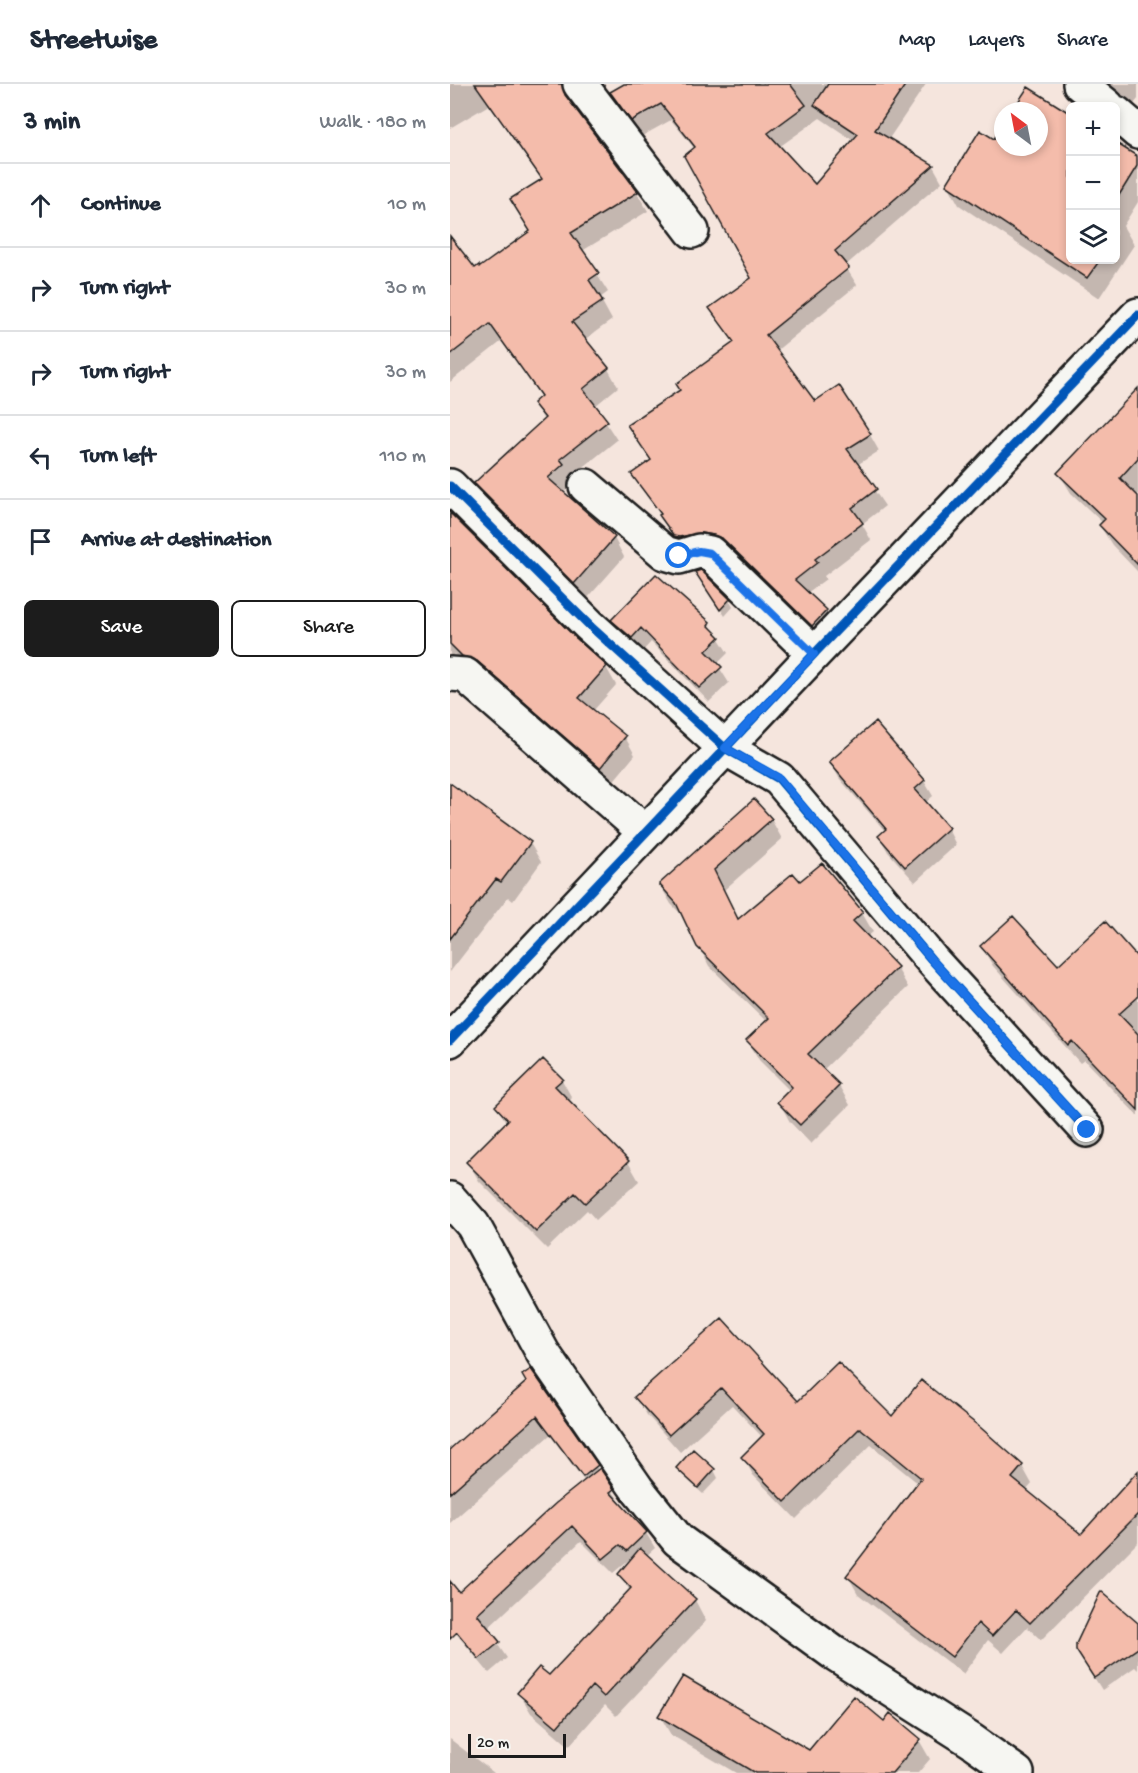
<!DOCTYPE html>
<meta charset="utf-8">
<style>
body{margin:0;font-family:"Gochi Hand",sans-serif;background:#f6f6f7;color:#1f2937}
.controls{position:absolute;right:18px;top:18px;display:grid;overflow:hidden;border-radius:9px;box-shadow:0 3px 9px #0003}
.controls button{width:54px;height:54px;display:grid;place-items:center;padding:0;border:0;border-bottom:2px solid #e0e1e3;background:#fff;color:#1f2937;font:30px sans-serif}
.compass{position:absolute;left:544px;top:18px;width:54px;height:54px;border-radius:50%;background:#fff;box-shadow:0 3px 9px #0003;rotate:328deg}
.scale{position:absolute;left:18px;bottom:15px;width:98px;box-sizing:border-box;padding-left:6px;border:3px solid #1c1c1c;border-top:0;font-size:16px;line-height:21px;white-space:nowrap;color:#1c1c1c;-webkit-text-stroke:4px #f6f6f2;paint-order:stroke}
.stop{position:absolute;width:18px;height:18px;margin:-14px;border:4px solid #1a73e8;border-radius:50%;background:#fff}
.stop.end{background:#1a73e8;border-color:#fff;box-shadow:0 2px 6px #0008}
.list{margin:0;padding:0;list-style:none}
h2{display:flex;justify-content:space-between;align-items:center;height:78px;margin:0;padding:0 24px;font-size:26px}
h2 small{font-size:20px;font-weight:400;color:#747a83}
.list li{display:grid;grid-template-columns:39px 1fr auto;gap:18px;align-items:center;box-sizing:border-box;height:84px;padding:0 24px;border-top:2px solid #e0e1e3}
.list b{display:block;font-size:22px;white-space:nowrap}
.list em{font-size:20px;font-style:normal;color:#747a83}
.actions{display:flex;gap:12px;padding:18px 24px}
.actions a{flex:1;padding:14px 0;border:2px solid #1c1c1c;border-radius:9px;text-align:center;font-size:21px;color:#1c1c1c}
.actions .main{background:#1c1c1c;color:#fff}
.icon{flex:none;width:33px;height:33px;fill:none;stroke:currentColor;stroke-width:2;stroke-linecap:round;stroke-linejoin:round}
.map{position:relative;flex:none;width:688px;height:1689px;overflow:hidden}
header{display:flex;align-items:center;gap:36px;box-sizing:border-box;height:84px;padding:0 30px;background:#fff;border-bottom:2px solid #e0e1e3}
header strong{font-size:28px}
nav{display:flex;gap:33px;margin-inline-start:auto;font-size:21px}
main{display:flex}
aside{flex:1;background:#fff}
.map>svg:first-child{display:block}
</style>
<header>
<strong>Streetwise</strong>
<nav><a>Map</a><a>Layers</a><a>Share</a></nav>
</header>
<main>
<aside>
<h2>3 min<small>Walk · 180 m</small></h2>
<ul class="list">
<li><svg class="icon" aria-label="ahead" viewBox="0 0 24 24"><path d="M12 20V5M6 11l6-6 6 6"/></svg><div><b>Continue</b></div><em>10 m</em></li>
<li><svg class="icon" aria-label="right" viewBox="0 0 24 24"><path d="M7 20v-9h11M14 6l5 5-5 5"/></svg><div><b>Turn right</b></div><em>30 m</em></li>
<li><svg class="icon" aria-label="right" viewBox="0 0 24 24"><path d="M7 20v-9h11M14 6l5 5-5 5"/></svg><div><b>Turn right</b></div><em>30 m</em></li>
<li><svg class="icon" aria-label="left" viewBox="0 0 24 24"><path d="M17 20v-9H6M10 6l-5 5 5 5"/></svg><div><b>Turn left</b></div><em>110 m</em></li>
<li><svg class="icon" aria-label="arrive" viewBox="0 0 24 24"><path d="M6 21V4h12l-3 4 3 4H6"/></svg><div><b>Arrive at destination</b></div></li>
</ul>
<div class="actions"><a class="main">Save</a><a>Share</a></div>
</aside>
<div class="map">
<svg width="688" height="1689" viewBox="0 0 688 1689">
<rect width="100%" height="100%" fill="#f5e5dd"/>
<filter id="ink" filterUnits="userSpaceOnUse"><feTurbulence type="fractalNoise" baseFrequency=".0167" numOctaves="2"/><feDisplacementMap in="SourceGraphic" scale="12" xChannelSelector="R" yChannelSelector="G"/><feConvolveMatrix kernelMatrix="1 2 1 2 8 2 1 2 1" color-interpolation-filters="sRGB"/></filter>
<g filter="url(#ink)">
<path fill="#0003" fill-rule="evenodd" d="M0 0H114L122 14 121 22 187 109 198 127 132 167 158 208 150 214 162 236 134 256 158 285 168 303 145 322 167 356 120 394 123 399 113 409 164 454 174 473 135 517 36 418 26 400 94 336 84 319 92 313 52 257 0 298V154L25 186 30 185 81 147 93 97 39 21 0 44Z
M177 0H476L438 56 483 82 492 98 395 182 407 201 326 267 365 319 420 351 429 367 407 381 435 422 412 440 421 456 374 492 376 495 357 509 376 527 385 543 372 557 235 468 183 390 202 377 179 342 231 307 284 259 261 224 303 194 245 65 221 36 192 52 171 24 162 8ZM370 34 404 57 365 102 329 63Z
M660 0H688V15L684 20Z
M578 5 620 32V176H666V60L688 75V118L673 142 684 161 649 214 509 121 498 101 553 63H589V27H564Z
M688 306V488L662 461 650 442 653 439 621 409 609 389Z
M0 429 125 555 156 583 166 601 143 627 175 653 185 671 161 700 24 589 4 570 0 574Z
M252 496 279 516 283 523 275 532Z
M163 536 259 539 278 569 267 580 279 599 259 618 201 558 191 569 172 552Z
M425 640 474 697 483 712 475 719 498 745 506 761 465 798 438 768 429 752 435 747 389 694 381 678Z
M0 701 80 759 91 778 63 817 58 813 0 888Z
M321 735 332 755 274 806 289 837 350 799 412 829 423 848 417 853 447 884 458 903 373 986 389 1002 400 1021 361 1060 340 1038 329 1018 340 1007 309 976 298 957 317 938 259 882 235 834 221 820 210 801Z
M531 862 608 883 684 872 688 868V1032L634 976 630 979 543 882Z
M112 996 122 1014 118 1018 178 1078 189 1097 146 1136 137 1126 97 1165 29 1097 18 1078 57 1040 47 1022Z
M271 1236 348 1320 442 1334 572 1382 582 1400 576 1407 631 1452 688 1389V1458L591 1556 577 1543 553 1569 538 1556 513 1590 408 1510 398 1492 469 1400 421 1361 346 1435 303 1391 293 1373 313 1354 282 1321 230 1368 197 1331 186 1313Z
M81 1287 172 1421 196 1449 205 1464 196 1472 245 1516 256 1537 166 1632 155 1621 119 1662 81 1629 69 1609 99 1593 180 1507 170 1490 182 1473 163 1489 131 1457 37 1545 57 1574 39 1589 0 1542V1499L9 1511 135 1398 100 1351 0 1439V1367L78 1299Z
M243 1367 264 1386 268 1394 253 1410 232 1391 228 1384Z
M688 1541V1586L685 1583 652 1606 635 1579Z
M210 1632 360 1668 434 1639 469 1656 480 1675 468 1689H286L221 1651Z
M0 1655 44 1689H0Z"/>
<path fill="#f4bcab" stroke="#1c1c1c" stroke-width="1.5" d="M25 0H112L115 11 188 108 121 149 149 189 139 196 153 217 122 238 159 284 133 305 158 337 110 375 114 380 98 394 165 453 124 500 24 399 95 334 83 319 91 312 40 240 0 271V152L25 184 29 181 30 183 80 147 60 115 92 95Z
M174 0H340L356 21 318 49 365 100 408 50 364 21 378 0H456L425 46 484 81 385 167 399 184 316 251 365 317 389 301 421 350 397 365 427 405 402 424 413 439 365 475 368 478 345 496 377 526 362 542 273 455 263 451 252 449 229 453 224 452 209 431 211 430 181 390 201 376 177 341 230 306 226 300 284 258 259 224 301 194 234 72 245 63 211 20 181 37 160 8Z
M578 3 621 30V176H650L637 194 496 101 530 46 544 55 553 41V63H589V27H562Z
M666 59 687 72V82L666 116Z
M688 304V374L670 394 688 412V481L649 441 655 435 607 389Z
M0 429 126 554 157 582 129 614 176 652 150 684 27 577 12 572 0 560Z
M251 486 280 515 270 526 245 488Z
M206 490 260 538 258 541 270 553 256 567 272 583 249 604 191 544 182 554 161 536Z
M425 638 475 696 465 705 499 744 455 783 428 752 436 745 379 678Z
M0 699 81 758 51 798 46 795 0 855Z
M304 715 322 735 264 786 288 835 343 789 350 797 372 779 413 828 403 837 448 883 358 970 390 1001 350 1041 327 1018 342 1003 296 956 319 934 247 863 226 819 209 800Z
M563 832 608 881 655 837 688 874V913L669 930 688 950V1026L622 957 618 961 530 862Z
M93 975 113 995 105 1002 179 1077 135 1119 125 1109 86 1148 16 1078 58 1036 45 1022Z
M272 1234 348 1317 388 1278 442 1332 471 1296 531 1344 573 1381 562 1394 631 1450 688 1387V1430L580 1539 566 1526 542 1552 528 1539 502 1573 396 1492 471 1394 410 1344 335 1418 291 1373 314 1350 271 1304 219 1351 184 1313Z
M81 1285 148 1381 133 1393 87 1332 0 1409V1365L76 1298 72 1291Z
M243 1365 265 1385 248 1404 226 1384Z
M150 1384 164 1405 160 1408 197 1448 177 1467 170 1461 153 1475 122 1442 27 1530 50 1558 29 1575 7 1548 0 1555V1497L9 1508 106 1419Z
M190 1464 246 1515 154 1613 142 1602 107 1643 67 1609 89 1583 99 1591 181 1504 168 1490Z
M651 1507 688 1539V1564L644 1594 626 1566V1560Z
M233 1592 359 1666 404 1612 434 1637 440 1629 471 1655 442 1689H305L208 1632Z"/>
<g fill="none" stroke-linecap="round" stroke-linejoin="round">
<g stroke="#1c1c1c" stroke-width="38">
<path id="minor" d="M130 0 242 147
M630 0 657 22
M666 29 688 48
M0 402 139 541 275 664 329 695 481 875 637 1046
M136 402 215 469 229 473 249 467 260 469 364 570
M0 590 15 591 195 748
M0 956 364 570 688 231
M0 1115 23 1141 93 1269 187 1405 228 1456 384 1569 522 1657 567 1689"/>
</g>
<use href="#minor" stroke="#f6f6f2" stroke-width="33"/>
<g stroke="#f6f6f2" stroke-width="13">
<path id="cycleway" d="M0 402 139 541 275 664 329 695 481 875 637 1046
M0 956 364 570 688 231"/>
</g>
<use href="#cycleway" stroke="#0057b8" stroke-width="9"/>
</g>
</g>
<g fill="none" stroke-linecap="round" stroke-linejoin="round" filter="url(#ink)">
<path stroke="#1a73e8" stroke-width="8" d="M229 472 249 467 260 469 364 570 275 664 329 694 481 875 637 1046"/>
</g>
</svg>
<div class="controls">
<button>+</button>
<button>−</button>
<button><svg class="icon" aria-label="layers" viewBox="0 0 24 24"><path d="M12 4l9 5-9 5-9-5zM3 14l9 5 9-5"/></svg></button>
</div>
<svg class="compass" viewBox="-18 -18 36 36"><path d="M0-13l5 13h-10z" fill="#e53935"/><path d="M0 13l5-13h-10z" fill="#747a83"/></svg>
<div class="scale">20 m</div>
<div class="stop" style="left:229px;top:472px"></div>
<div class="stop end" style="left:637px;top:1046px"></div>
</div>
</main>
